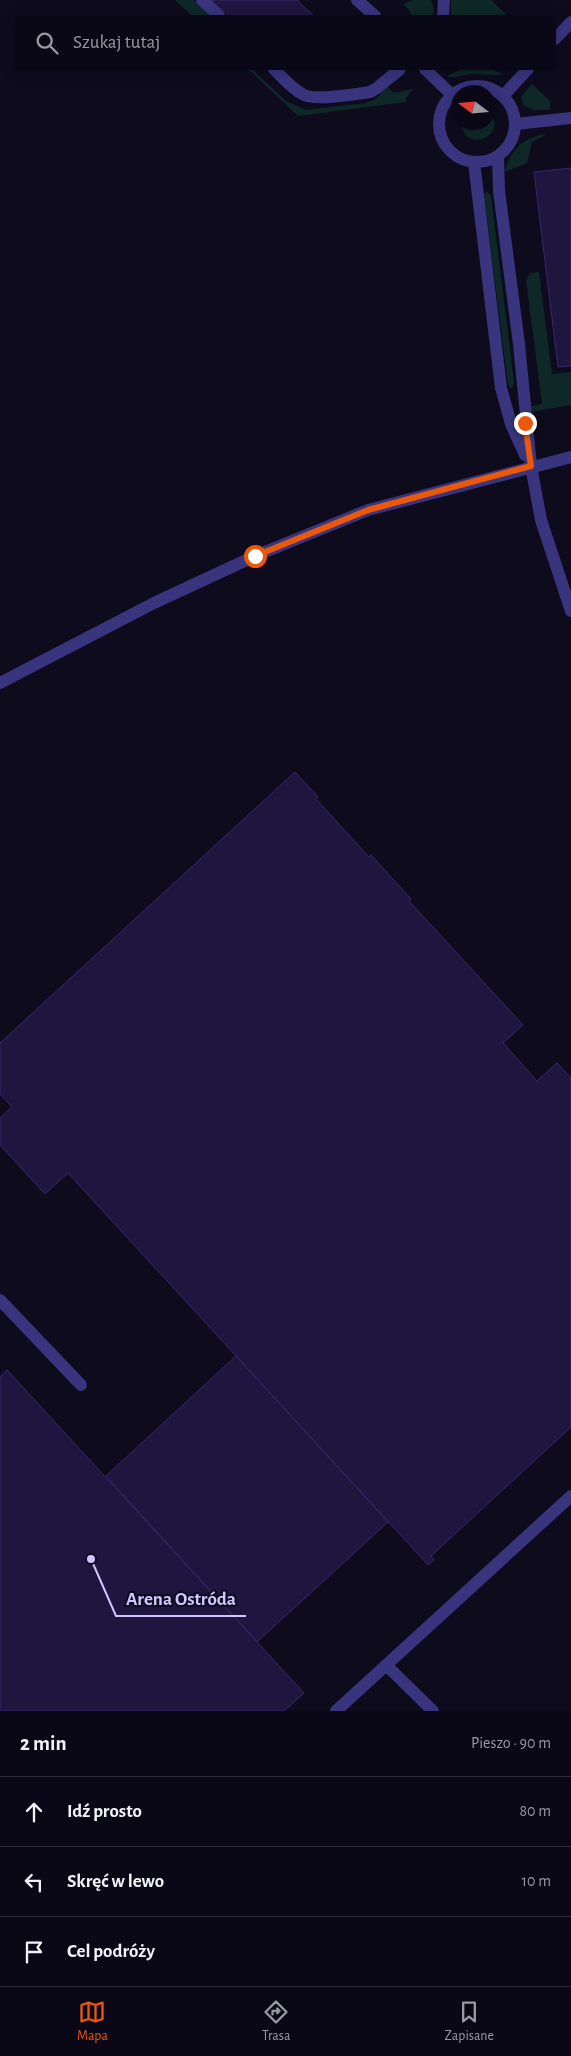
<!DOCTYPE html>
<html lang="pl">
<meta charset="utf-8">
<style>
body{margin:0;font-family:"Alegreya Sans",sans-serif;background:#13111f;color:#f1f3f6}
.compass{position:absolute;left:451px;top:85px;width:45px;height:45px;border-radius:50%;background:#0a0816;box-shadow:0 2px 12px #0003;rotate:286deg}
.stop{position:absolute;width:15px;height:15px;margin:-11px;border:4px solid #ea580c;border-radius:50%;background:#fff}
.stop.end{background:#ea580c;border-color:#fff;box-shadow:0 1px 5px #0008}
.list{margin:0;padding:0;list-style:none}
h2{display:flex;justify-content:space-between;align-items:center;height:65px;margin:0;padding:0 20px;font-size:21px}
h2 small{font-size:16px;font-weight:400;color:#999aa1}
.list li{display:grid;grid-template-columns:32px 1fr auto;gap:15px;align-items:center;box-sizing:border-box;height:70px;padding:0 20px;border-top:1px solid #2a2935}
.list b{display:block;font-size:19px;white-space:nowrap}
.list em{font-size:16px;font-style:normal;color:#999aa1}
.icon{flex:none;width:28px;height:28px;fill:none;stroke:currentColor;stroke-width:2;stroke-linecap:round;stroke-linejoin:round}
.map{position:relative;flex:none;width:571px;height:1711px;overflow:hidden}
.search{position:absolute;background:#0a0816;box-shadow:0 2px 12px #0003;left:15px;right:15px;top:15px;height:55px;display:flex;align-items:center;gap:12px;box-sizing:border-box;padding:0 18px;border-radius:0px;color:#999aa1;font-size:19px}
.sheet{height:275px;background:#0a0816}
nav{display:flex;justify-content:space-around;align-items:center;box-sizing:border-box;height:70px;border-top:1px solid #2a2935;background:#0a0816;font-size:14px;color:#999aa1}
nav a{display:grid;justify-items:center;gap:2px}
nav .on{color:#ea580c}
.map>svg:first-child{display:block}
</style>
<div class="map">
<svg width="571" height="1711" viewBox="0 0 571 1711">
<rect width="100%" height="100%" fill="#0e0b1d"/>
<path fill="#0e2727" d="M175 0H194L212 16H192Z
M414 0H431L434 10 433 16H411L410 11 403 4Z
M451 0H491L508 16H451Z
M248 69H252L286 101 305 110 365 103 374 100 388 87 394 93 413 89 406 98V102L298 116Z
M462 69H489L504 74C492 77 483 73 471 74 462 75 456 79 447 76Z
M532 84 550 101V110H533L523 105 521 97Z
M489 109 495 123C492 138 479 145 466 136L460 123 488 122Z
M547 134 532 142 527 163 505 172C509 150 525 136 547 134Z
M487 191 491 196 514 382 512 389 508 385 484 194Z
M539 272 552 374 571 372V405L532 412 531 406 542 404 526 280 530 273Z"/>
<path fill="#1f163f" stroke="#36286c" d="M211 0H297L314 16H229Z
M571 168V366L558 367 534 172Z
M295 772 318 797 316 799 369 857 371 855 411 899 409 901 523 1025 503 1043 537 1081 557 1063 571 1078V1427L431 1556 434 1560 428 1565 68 1173 45 1194 0 1145V1118L12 1107 0 1094V1043Z
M236 1356 388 1522 257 1642 106 1476Z
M7 1370 304 1693 284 1711H0V1377Z"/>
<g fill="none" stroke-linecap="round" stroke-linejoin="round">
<path stroke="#38347e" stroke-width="12" d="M202 0 219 16
M357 0 375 16
M443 16 444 0
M555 39 571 22
M274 69C283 78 292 89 304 95 316 101 355 94 370 92L377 88 400 69
M425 69 452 95
M439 124a38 38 0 1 1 76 0a38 38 0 1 1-76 0Z
M503 96 528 69
M516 124 571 118
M498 156 499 191 519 344 531 466 541 520 571 611
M474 162 501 388 511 424 525 455
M0 683 154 603 255 556 368 510 571 457
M0 1300 81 1385
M386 1665 433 1711
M336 1711 571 1496"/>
</g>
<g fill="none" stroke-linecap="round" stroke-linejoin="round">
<path stroke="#ea580c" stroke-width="6" d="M255 556 368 510 531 466 525 423"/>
</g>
<path fill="none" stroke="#cec7ff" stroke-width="2" d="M91 1559L116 1616H246"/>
<circle fill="#cec7ff" stroke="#0e0b1d" stroke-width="2" cx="91" cy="1559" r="5"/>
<g font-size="19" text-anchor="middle" font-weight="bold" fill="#cec7ff" stroke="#0e0b1d" stroke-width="4" stroke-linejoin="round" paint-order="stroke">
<text x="181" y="1605">Arena Ostróda</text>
</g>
</svg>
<svg class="compass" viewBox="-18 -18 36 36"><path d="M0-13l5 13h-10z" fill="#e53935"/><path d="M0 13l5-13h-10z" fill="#999aa1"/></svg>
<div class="stop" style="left:255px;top:556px"></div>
<div class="stop end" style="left:525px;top:423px"></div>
<div class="search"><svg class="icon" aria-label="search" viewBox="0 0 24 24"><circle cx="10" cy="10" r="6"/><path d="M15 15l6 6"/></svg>Szukaj tutaj</div>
</div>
<section class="sheet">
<h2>2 min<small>Pieszo · 90 m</small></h2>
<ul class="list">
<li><svg class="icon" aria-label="ahead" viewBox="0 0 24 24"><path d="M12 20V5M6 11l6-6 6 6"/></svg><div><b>Idź prosto</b></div><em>80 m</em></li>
<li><svg class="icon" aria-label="left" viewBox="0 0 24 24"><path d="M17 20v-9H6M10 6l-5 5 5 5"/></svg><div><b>Skręć w lewo</b></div><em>10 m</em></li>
<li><svg class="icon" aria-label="arrive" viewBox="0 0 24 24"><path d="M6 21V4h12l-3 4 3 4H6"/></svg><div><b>Cel podróży</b></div></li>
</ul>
</section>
<nav>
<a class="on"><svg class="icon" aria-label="map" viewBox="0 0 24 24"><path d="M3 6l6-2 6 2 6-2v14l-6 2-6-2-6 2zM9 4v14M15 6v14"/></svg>Mapa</a>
<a><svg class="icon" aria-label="directions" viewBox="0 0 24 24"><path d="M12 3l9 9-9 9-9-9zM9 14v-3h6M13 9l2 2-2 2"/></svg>Trasa</a>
<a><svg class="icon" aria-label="saved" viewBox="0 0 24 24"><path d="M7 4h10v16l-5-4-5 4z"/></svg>Zapisane</a>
</nav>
